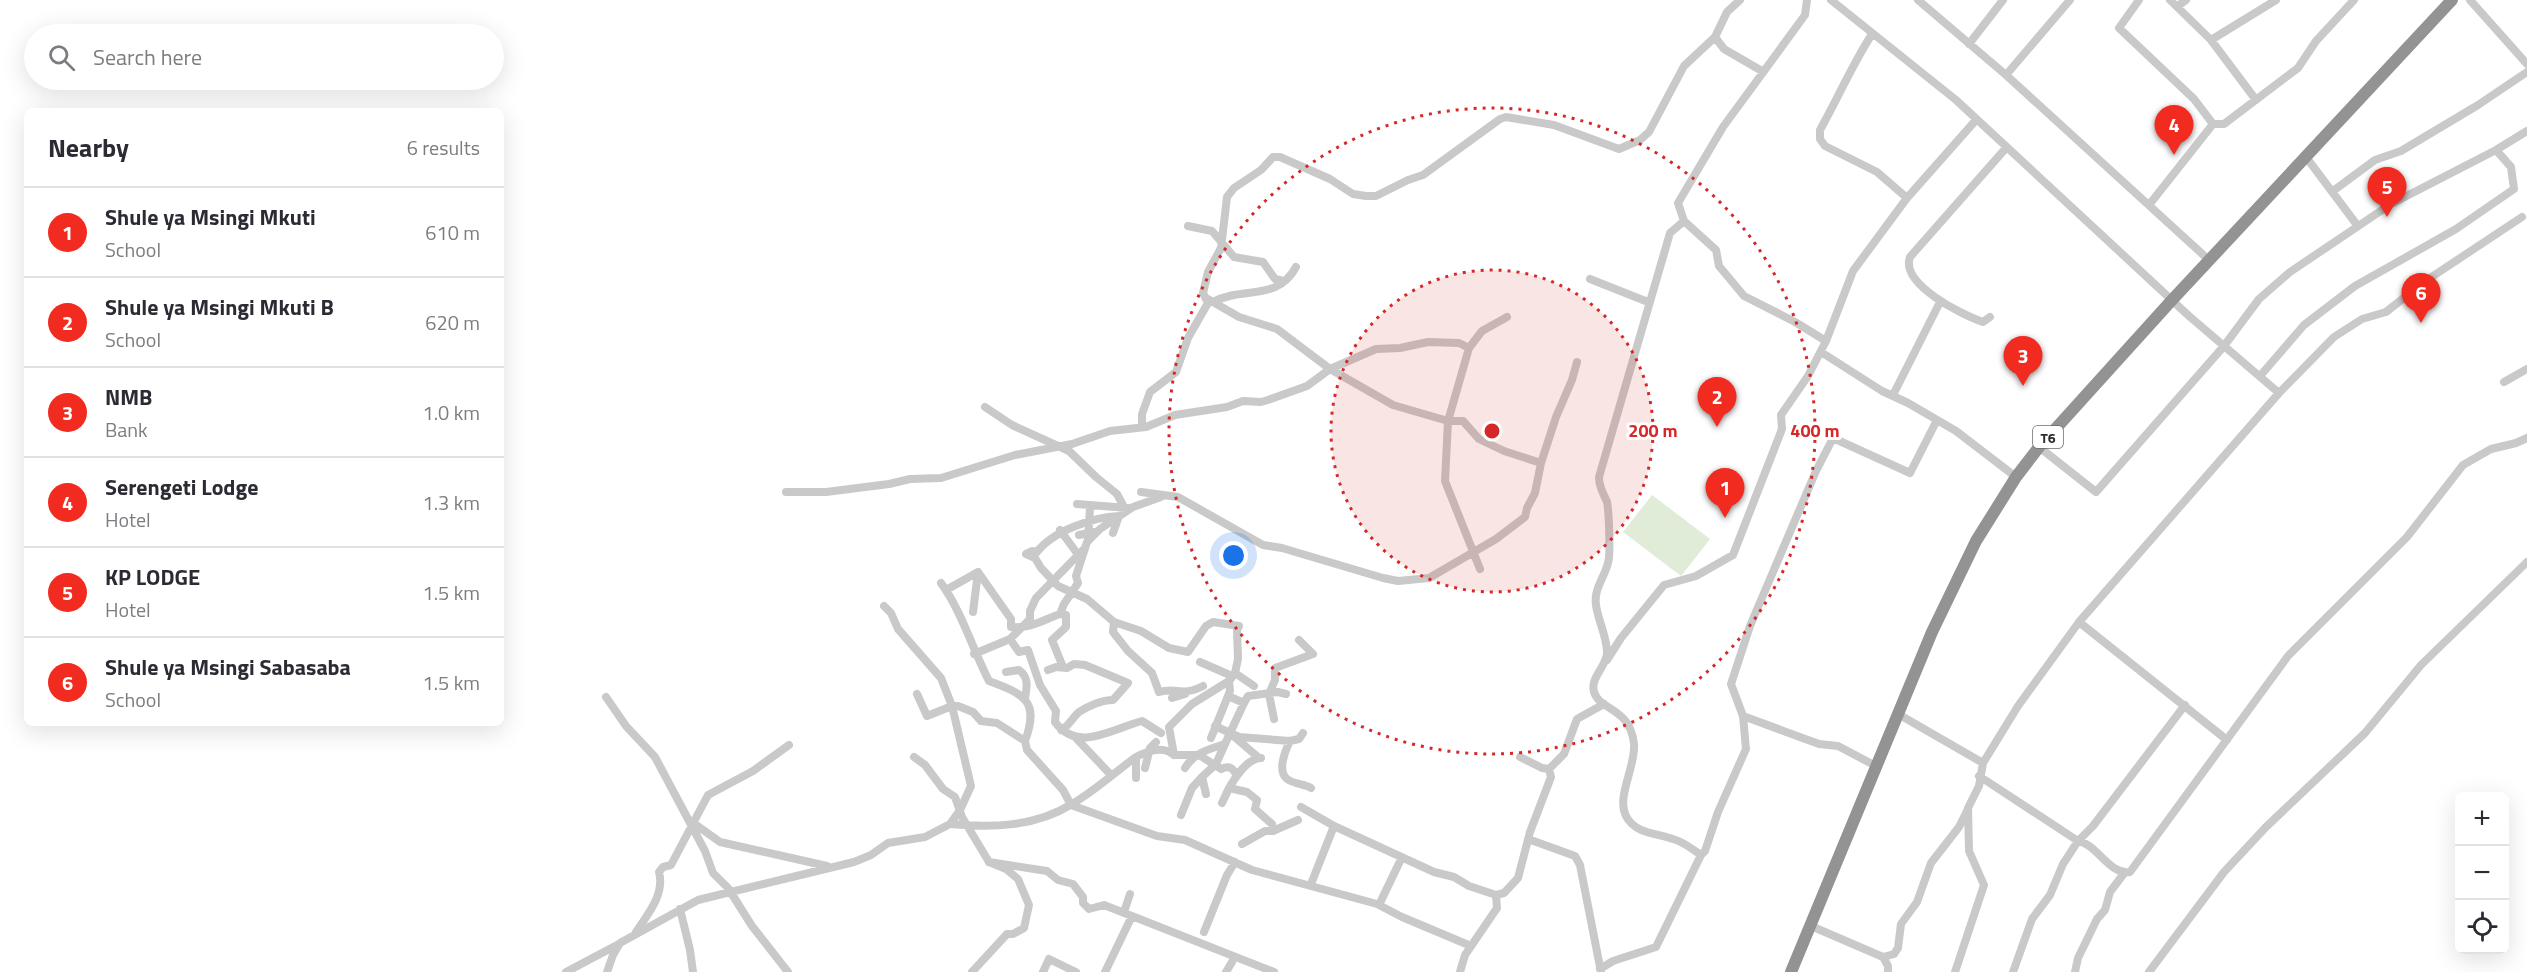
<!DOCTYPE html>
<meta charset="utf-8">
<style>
body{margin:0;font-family:"Titillium Web",sans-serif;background:#f2f2f3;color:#2b2b33}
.controls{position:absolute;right:18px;bottom:18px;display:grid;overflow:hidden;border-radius:9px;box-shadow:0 6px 24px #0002}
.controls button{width:54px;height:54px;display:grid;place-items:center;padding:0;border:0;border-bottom:2px solid #e1e1e2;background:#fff;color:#2b2b33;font:30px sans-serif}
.you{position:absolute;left:1234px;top:556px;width:21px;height:21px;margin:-15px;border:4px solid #fff;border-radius:50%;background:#1a73e8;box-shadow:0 0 0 9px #1a73e833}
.badge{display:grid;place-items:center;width:39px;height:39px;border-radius:50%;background:#f12b20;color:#fff;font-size:20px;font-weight:700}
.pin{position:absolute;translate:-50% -50px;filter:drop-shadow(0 2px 3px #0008)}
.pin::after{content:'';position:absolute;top:32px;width:21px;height:18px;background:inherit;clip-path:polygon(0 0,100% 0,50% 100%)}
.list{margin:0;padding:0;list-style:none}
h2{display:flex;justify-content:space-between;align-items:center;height:78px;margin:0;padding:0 24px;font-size:26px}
h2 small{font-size:20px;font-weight:400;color:#7c7c81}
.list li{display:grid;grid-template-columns:39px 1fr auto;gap:18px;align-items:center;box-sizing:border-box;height:90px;padding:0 24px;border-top:2px solid #e1e1e2}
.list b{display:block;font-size:22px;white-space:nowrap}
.list p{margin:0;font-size:20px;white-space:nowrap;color:#7c7c81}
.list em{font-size:20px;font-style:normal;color:#7c7c81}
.icon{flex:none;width:33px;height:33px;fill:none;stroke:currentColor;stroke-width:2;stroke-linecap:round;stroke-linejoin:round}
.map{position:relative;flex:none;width:2527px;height:972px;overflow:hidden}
.search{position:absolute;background:#fff;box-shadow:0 6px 24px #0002;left:24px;top:24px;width:480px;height:66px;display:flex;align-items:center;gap:15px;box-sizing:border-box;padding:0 21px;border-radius:33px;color:#7c7c81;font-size:22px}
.panel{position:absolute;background:#fff;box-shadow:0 6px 24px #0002;left:24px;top:108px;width:480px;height:618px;border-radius:9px}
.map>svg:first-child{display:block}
</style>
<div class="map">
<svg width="2527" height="972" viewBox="0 0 2527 972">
<rect width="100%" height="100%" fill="#fff"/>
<path fill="#e0ebd8" d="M1652 495 1710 539 1681 576 1623 532Z"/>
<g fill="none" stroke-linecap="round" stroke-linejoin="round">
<path stroke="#c9c9c9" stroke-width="8" d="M1831 0 1956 100 2189 316 2279 393
M1918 0 2006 75 2210 261
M2139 0 2119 28 2194 99 2213 124
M2170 0 2211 40 2256 100
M2470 0 2527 64
M2178 6 2186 0
M1872 34C1852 65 1838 98 1820 130V139L1825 146 1877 172 1907 198
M1715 37 1727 12 1740 0
M2211 40 2276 0
M1969 44 2003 0
M2006 75 2070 0
M2306 157 2357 225
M2333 191 2375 160 2401 151 2478 105 2527 72
M2149 205 2213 124H2224L2298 68 2316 41 2354 0
M1188 226 1212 231 1234 257 1263 262 1275 279 1284 281
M1590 279 1648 302
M1206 298 1239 317 1277 329 1330 369 1393 405 1448 421H1463L1479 439 1504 451 1541 463
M1213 302C1243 286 1277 302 1296 267
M1990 317 1983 322C1962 315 1900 284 1910 257L2006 148
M1826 341 1853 271 1907 198 1976 120
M1821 352 1882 391 1908 403 1956 431 2016 477
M2260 376 2304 325 2355 286 2456 229 2514 189 2511 167 2496 150
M2504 382 2527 369
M1893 395 1940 302
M985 407 1012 425 1069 451 1096 477 1117 494 1125 509
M1142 427V414L1150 392 1176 372 1188 338 1208 303 1203 293 1208 272 1221 248 1227 197 1234 188 1261 170 1273 157H1280L1330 179 1353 194 1366 196H1376L1408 180 1423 175 1500 119 1506 117 1554 125 1619 149 1640 140 1649 132 1684 66 1715 37 1724 49 1762 71
M2039 447 2096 492 2224 346 2259 299 2290 272 2391 204 2496 150 2527 131
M786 492H826L889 484 910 479 941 478 1015 455 1072 444 1110 431 1146 427 1175 415 1227 407 1243 401 1261 402 1268 400 1307 386 1330 369 1376 349 1400 348 1428 342 1459 343 1469 348
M1141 492 1178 497 1263 545 1282 548 1383 578 1398 581 1429 578 1496 539 1525 517 1527 508 1535 493 1541 463 1556 417 1572 380 1577 362
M1077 504 1128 508
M1060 530 1079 556
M1079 535 1093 532
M1088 541 1090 507
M1026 554 1035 558 1041 568 1058 586 1087 599 1114 622 1141 631 1169 648 1188 652 1206 626 1213 622 1239 626 1237 630 1238 659 1235 673 1229 681 1230 691 1211 738
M1026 554 1032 551 1037 552C1053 531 1093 517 1119 516L1113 533
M1480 569 1445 481 1448 421 1469 348 1482 331 1507 317
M946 590 978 572
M973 612 978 572 1011 619V627C1030 629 1043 620 1060 614L1064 604 1078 583 1076 576 1087 542 1100 529 1133 507 1161 497
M1060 614 1066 615V627L1052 640 1063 667
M1114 622 1113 632 1128 651 1152 673 1159 692C1178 687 1181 697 1203 686
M2079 622 2227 740
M1010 639 1030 619V611L1036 598 1085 548
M974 654 1010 639 1019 652 1028 650 1040 685 1056 711 1055 722C1078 753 1111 729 1142 721L1161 733
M1607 660 1621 638 1664 585 1696 576 1733 555 1782 429 1781 415 1808 376 1826 341 1795 322 1744 296 1719 266 1716 250 1684 221
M1200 662 1232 676
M1048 670 1056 667 1067 668 1074 664 1085 665 1128 683 1113 700C1102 700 1088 706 1079 712 1072 718 1069 726 1061 730
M1006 672 1019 670C1029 677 1027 687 1025 698
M1235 673 1254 686
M1229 681 1192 704 1169 727 1174 755H1199L1221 769C1230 765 1232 768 1237 775
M917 694 927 716 952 706H958L973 712 981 721 997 723 1025 741C1040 701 1024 694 989 681 973 650 961 610 941 583
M1228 696 1244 703 1230 733
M606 697 626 726 655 757 705 851 713 873 728 888 752 926 788 972
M1172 698 1185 694
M1244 703 1248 696 1278 692 1286 694
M1898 714 1983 763
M1274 719 1269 694 1275 680V668L1313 654 1299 640
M1215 726 1239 737 1290 741 1299 739 1303 733
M1076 738 1111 775
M1025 741 1027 750 1063 790 1071 805 1157 836 1185 840 1252 870 1377 904 1402 917 1471 946
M1290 741C1285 751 1277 771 1287 779 1293 784 1305 784 1311 788
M914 757 925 765 943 789 955 797 962 817 989 862 1006 869 1018 879 1029 905 1024 928 1013 934H1007L972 972
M1520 757 1542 768 1549 769 1564 754 1577 719 1604 704
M1876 766 1838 746 1819 744 1743 716 1731 684 1750 626 1816 471 1833 438 1910 473 1937 420
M1145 768 1150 748 1156 742
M1185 768C1194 753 1209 749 1225 744
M1979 776 2078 841 2093 826 2185 705
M1136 778V757C1148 751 1163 745 1174 755
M1229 788C1235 778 1247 758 1261 758
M1206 794 1202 777 1216 764 1230 733 1259 758
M1222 803 1229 788 1247 792 1257 800 1255 809 1272 824 1273 831
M1301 807 1334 826 1434 872 1454 877 1469 886 1496 895 1504 893 1518 878 1530 832 1551 777 1549 769
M1181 815 1192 788 1202 777
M692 822 720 842 827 866
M950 824C992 828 1035 827 1072 804 1095 791 1115 772 1136 757
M1528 839 1575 856 1580 865 1601 972
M1242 844 1265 831H1273L1298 820
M1701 855C1692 849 1684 842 1673 839 1657 833 1635 834 1626 816 1616 797 1636 766 1634 744 1630 707 1600 711 1594 692 1590 678 1605 668 1607 654 1608 639 1598 621 1596 605 1593 587 1608 574 1609 557 1610 547 1609 511 1607 502 1603 492 1599 488 1599 477L1670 233 1684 221 1678 203 1723 127 1805 15 1807 0
M989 862 1047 871 1058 880 1073 884 1083 897V903L1089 909 1104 905 1274 972
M1311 884 1334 826
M1379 905 1402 857
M680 909 690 950 693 972
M1124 912 1130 894
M1811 926 1883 957 1888 966V972
M636 932C648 914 665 894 659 872L663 867 671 865 708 795 753 771 789 745
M1204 932 1227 875 1235 862
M1883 957 1894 954 1898 948 1901 924 1917 902 1931 863 1959 827 1968 809
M1600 969 1613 961 1656 947 1701 855 1705 851 1718 812 1746 749 1743 716
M566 972 619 944
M607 972 613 955 620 943 698 900 854 862 871 855 888 843 925 837 950 824 960 810 971 786 952 706 941 678 898 629 891 613 884 606
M1043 972 1049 959 1076 972
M1105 972 1132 916
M1226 972 1232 962
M1460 972 1465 955 1497 908 1496 895
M1955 972 1984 885 1969 851 1968 808 1979 786 1983 763 2018 706 2079 622 2279 393 2334 337 2362 319 2386 312 2424 282 2522 217
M2013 972 2032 919 2050 895 2063 864 2078 841C2097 844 2109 875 2130 872L2288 656 2407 537 2463 465 2491 449 2516 443 2527 438
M2075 972 2078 958 2097 919 2105 910 2110 892 2125 872
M2149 972 2224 872 2266 827 2365 733 2421 665 2527 562"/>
<path stroke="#939393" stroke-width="12" d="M1791 972 1932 632 1976 541 2016 477 2039 447 2172 300 2452 0"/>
</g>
<circle cx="1492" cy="431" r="161" fill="#d62828" fill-opacity=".12"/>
<g fill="none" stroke="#d62828" stroke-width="3" stroke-dasharray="3 6">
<circle cx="1492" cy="431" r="161"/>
<circle cx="1492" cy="431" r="323"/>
</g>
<g text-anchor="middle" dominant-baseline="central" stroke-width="6" stroke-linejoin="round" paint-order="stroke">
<rect fill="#fff" stroke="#6b6b6b" stroke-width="1.5" x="2033" y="426" width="30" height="22" rx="4.5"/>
<g font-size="14" font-weight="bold" fill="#2c2c2c">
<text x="2048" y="437">T6</text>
</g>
</g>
<circle cx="1492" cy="431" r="9" fill="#d62828" stroke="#fff" stroke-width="3"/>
<g font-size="18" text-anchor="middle" font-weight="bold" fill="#d62828" stroke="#fff" stroke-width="6" stroke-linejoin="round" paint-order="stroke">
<text x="1653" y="437">200 m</text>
<text x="1815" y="437">400 m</text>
</g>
</svg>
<div class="controls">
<button>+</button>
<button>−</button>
<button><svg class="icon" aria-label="locate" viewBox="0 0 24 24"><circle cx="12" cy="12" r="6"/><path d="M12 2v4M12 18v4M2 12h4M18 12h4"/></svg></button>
</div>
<div class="you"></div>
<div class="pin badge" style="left:1725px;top:518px">1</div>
<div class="pin badge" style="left:1717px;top:427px">2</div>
<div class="pin badge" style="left:2023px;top:386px">3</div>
<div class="pin badge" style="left:2174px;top:155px">4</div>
<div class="pin badge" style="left:2387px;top:217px">5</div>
<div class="pin badge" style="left:2421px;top:323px">6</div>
<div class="search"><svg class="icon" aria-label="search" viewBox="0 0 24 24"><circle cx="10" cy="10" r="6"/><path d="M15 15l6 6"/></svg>Search here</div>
<section class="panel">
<h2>Nearby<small>6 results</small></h2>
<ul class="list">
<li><span class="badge">1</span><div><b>Shule ya Msingi Mkuti</b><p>School</p></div><em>610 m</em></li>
<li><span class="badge">2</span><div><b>Shule ya Msingi Mkuti B</b><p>School</p></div><em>620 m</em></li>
<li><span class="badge">3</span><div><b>NMB</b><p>Bank</p></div><em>1.0 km</em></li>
<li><span class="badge">4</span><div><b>Serengeti Lodge</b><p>Hotel</p></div><em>1.3 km</em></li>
<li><span class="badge">5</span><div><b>KP LODGE</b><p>Hotel</p></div><em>1.5 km</em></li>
<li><span class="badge">6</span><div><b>Shule ya Msingi Sabasaba</b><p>School</p></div><em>1.5 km</em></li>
</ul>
</section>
</div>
